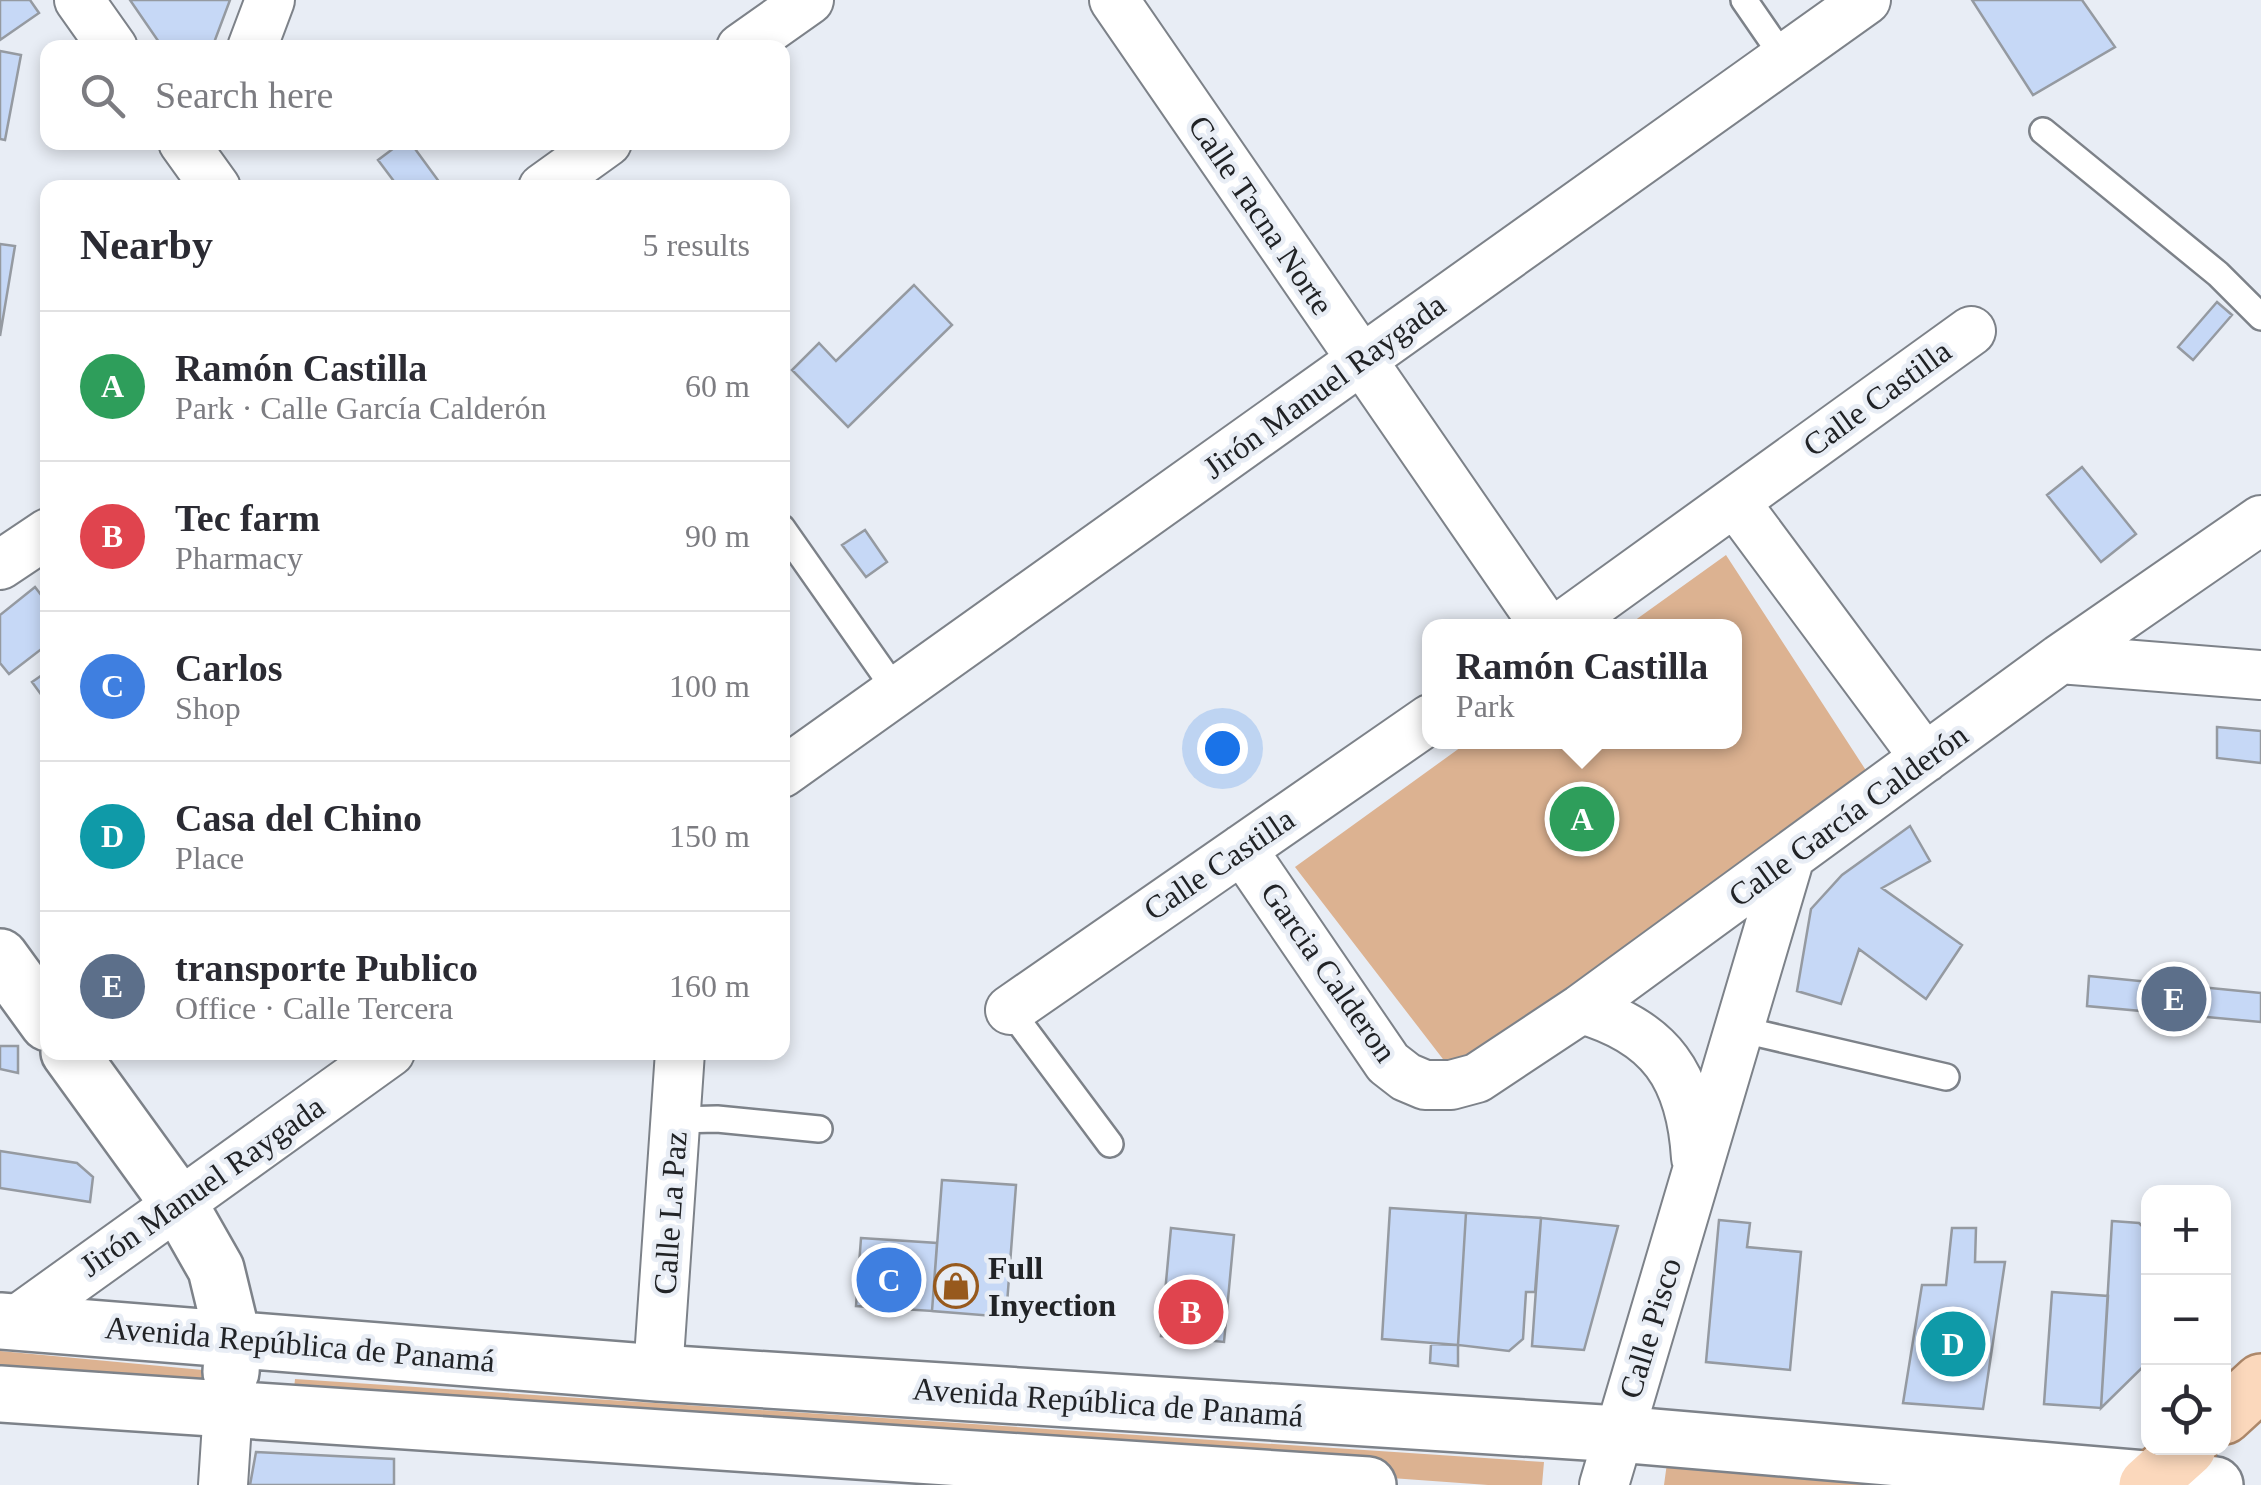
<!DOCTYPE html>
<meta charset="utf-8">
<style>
body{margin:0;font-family:Georgia,serif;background:#f2f2f3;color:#2b2b33}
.controls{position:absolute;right:30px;bottom:30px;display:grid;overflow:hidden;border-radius:20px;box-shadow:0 5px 15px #0003}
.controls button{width:90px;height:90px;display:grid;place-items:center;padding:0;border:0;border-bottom:2px solid #e1e1e2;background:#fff;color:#2b2b33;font:50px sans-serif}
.you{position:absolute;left:1222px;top:748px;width:35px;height:35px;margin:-25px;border:8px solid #fff;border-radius:50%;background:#1a73e8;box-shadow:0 0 0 15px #1a73e833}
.badge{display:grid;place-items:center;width:65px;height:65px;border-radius:50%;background:#97591d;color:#fff;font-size:32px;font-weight:700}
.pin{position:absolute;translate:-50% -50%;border:5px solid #fff;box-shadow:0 2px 10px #0006}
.popup{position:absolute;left:1422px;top:619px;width:320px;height:130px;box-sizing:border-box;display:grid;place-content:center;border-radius:20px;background:#fff;filter:drop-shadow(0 2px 8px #0005);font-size:32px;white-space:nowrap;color:#7c7c81}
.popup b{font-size:38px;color:#2b2b33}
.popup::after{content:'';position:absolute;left:50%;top:100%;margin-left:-20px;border:20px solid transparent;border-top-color:#fff}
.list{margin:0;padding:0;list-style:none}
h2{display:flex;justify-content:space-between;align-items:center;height:130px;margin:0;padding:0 40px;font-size:42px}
h2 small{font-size:32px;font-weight:400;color:#7c7c81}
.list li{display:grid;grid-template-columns:65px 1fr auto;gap:30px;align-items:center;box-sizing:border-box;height:150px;padding:0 40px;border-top:2px solid #e1e1e2}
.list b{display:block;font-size:38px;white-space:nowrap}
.list p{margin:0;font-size:32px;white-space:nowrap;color:#7c7c81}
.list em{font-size:32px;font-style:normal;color:#7c7c81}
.icon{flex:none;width:55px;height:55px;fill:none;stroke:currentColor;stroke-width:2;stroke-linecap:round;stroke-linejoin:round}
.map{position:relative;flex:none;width:2261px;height:1485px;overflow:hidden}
.search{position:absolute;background:#fff;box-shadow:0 5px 15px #0003;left:40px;top:40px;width:750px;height:110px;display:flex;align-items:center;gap:25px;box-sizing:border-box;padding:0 35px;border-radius:20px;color:#7c7c81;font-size:38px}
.panel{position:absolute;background:#fff;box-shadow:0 5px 15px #0003;left:40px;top:180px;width:750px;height:880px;border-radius:20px}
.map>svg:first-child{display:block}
</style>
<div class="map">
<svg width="2261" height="1485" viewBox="0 0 2261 1485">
<rect width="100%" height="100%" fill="#e8edf5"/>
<path fill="#dcb291" d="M1726 555 1867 772 1456 1076 1295 867 1468 742H1734V626H1627Z
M0 1351 203 1370 200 1392 0 1373Z
M295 1379 1544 1462 1542 1485H1488L293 1399Z
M1667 1463 1935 1485H1664Z"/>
<path fill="#c6d8f6" stroke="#959aa1" stroke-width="2.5" d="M0 0H30L39 13 0 40Z
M130 0H230L212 48H163Z
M1972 0H2082L2115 47 2033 95Z
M0 51 21 55 5 140 0 139Z
M402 142H410L440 183 434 188H399L378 160Z
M0 244 15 246 0 336Z
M914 285 952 325 848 427 792 370 819 343 836 361Z
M2217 302 2232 315 2193 360 2178 347Z
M2082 467 2136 534 2101 562 2047 495Z
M865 530 887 562 866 577 842 545Z
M35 587 48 604V644L9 674 0 663V615Z
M48 671V704L32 682Z
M2217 727 2261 731V763L2217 758Z
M1910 826 1930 861 1882 888 1962 945 1926 999 1859 949 1841 1004 1797 991 1811 909 1842 875Z
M2089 976 2261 993V1022L2087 1006Z
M0 1046H18V1073L0 1069Z
M0 1151 77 1163 93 1177 90 1202 0 1188Z
M942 1180 1016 1185 1006 1317 932 1311Z
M1390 1208 1466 1213 1458 1345 1382 1339Z
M1466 1213 1541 1218 1535 1292H1526L1523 1339 1509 1351 1458 1345Z
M1541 1218 1618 1226 1584 1350 1532 1346Z
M1719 1220 1750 1223 1747 1247 1801 1252 1790 1370 1706 1362Z
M2112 1221 2139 1223 2148 1232V1362L2101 1408Z
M1171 1228 1234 1235 1224 1342 1161 1336Z
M1952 1228H1976L1975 1262H2005L1983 1409 1903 1403 1922 1285H1946Z
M861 1238 937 1243 932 1311 856 1306Z
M2052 1292 2108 1296 2101 1408 2044 1404Z
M1431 1344 1458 1345V1366L1430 1363Z
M256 1452 394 1459V1485H250Z"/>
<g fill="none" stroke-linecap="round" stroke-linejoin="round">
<g stroke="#7d8289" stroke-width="30">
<path id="lane" d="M1744 0 1784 58
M2043 131 2218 274 2261 317
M782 528 897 692
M1010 1010 1110 1144
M1739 1029 1946 1077
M676 1120 717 1119 819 1129"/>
</g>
<g stroke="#7d8289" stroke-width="52">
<path id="street" d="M79 0 113 48
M1114 0 1545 626
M252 48 270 0
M741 48 809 0
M183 142 216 188
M543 188 607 142
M1735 502 1925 758
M0 565 48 533
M1562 626 1971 331
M2060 659 2261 675
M782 773 1866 0
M1242 849 1388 1063 1406 1077 1425 1085H1451L1477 1078 1581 1009 2060 659 2261 520
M1581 1009C1661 1032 1691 1077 1696 1158
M1010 1010 1430 719
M14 1322 390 1052
M658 1373 680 1052
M223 1485 228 1408
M1604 1485 1789 860"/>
</g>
<g stroke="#7d8289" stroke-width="60">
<path id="secondary" d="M0 957 48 1023
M69 1052 179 1204 216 1269 233 1339 231 1372
M0 1321 658 1373 1618 1434 2215 1485
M0 1394 1368 1485"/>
</g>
<g stroke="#ad886a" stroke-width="60">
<path id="primary" d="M2224 1416 2261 1382
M2147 1485 2188 1448"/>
</g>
<use href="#lane" stroke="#fff" stroke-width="25"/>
<use href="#street" stroke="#fff" stroke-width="48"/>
<use href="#secondary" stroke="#fff" stroke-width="55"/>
<use href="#primary" stroke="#fbd8bc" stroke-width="55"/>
</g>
<defs>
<g id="shop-ring" transform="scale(2.25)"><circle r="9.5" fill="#e8edf5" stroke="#97591d" stroke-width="1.5"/><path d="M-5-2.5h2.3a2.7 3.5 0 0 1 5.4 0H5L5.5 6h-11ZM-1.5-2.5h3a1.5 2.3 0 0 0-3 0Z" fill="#97591d"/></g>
</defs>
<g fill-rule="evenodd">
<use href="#shop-ring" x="956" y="1286"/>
</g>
<g text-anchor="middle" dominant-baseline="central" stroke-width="9" stroke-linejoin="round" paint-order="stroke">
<g font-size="32" fill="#212326" stroke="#e8edf5">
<text transform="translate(1261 215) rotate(56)">Calle Tacna Norte</text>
<text transform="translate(1324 386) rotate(-36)">Jirón Manuel Raygada</text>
<text transform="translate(1877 398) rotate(-36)">Calle Castilla</text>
<text transform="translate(1848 815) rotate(-36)">Calle García Calderón</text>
<text transform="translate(1219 864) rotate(-34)">Calle Castilla</text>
<text transform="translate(1329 972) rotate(55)">Garcia Calderon</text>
<text transform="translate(202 1186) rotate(-35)">Jirón Manuel Raygada</text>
<text transform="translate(670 1213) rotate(-86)">Calle La Paz</text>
<text transform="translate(1650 1328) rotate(-73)">Calle Pisco</text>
<text transform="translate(300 1344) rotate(5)">Avenida República de Panamá</text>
<text transform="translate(1108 1402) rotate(4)">Avenida República de Panamá</text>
</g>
<g font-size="32" font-weight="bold" fill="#212326" stroke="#e8edf5" text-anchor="start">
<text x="988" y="1268">Full<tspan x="988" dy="37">Inyection</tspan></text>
</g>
</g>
</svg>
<div class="controls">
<button>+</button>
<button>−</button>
<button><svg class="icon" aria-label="locate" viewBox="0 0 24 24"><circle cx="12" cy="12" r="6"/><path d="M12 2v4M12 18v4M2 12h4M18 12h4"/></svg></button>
</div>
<div class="you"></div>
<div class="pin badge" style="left:1582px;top:819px;background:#2e9e5b">A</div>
<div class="popup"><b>Ramón Castilla</b>Park</div>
<div class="pin badge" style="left:1191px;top:1312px;background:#e0444e">B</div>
<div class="pin badge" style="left:889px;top:1280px;background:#3f7fe0">C</div>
<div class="pin badge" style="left:1953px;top:1344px;background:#0f9aa8">D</div>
<div class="pin badge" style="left:2174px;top:999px;background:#5c6f8a">E</div>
<div class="search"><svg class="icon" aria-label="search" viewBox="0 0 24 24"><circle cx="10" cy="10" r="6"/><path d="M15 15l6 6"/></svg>Search here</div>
<section class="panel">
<h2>Nearby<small>5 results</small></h2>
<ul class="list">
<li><span class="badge" style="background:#2e9e5b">A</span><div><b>Ramón Castilla</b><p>Park · Calle García Calderón</p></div><em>60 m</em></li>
<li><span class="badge" style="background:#e0444e">B</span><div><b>Tec farm</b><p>Pharmacy</p></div><em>90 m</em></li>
<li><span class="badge" style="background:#3f7fe0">C</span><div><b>Carlos</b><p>Shop</p></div><em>100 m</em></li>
<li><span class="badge" style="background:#0f9aa8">D</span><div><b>Casa del Chino</b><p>Place</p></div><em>150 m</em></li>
<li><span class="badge" style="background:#5c6f8a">E</span><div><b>transporte Publico</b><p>Office · Calle Tercera</p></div><em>160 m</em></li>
</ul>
</section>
</div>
